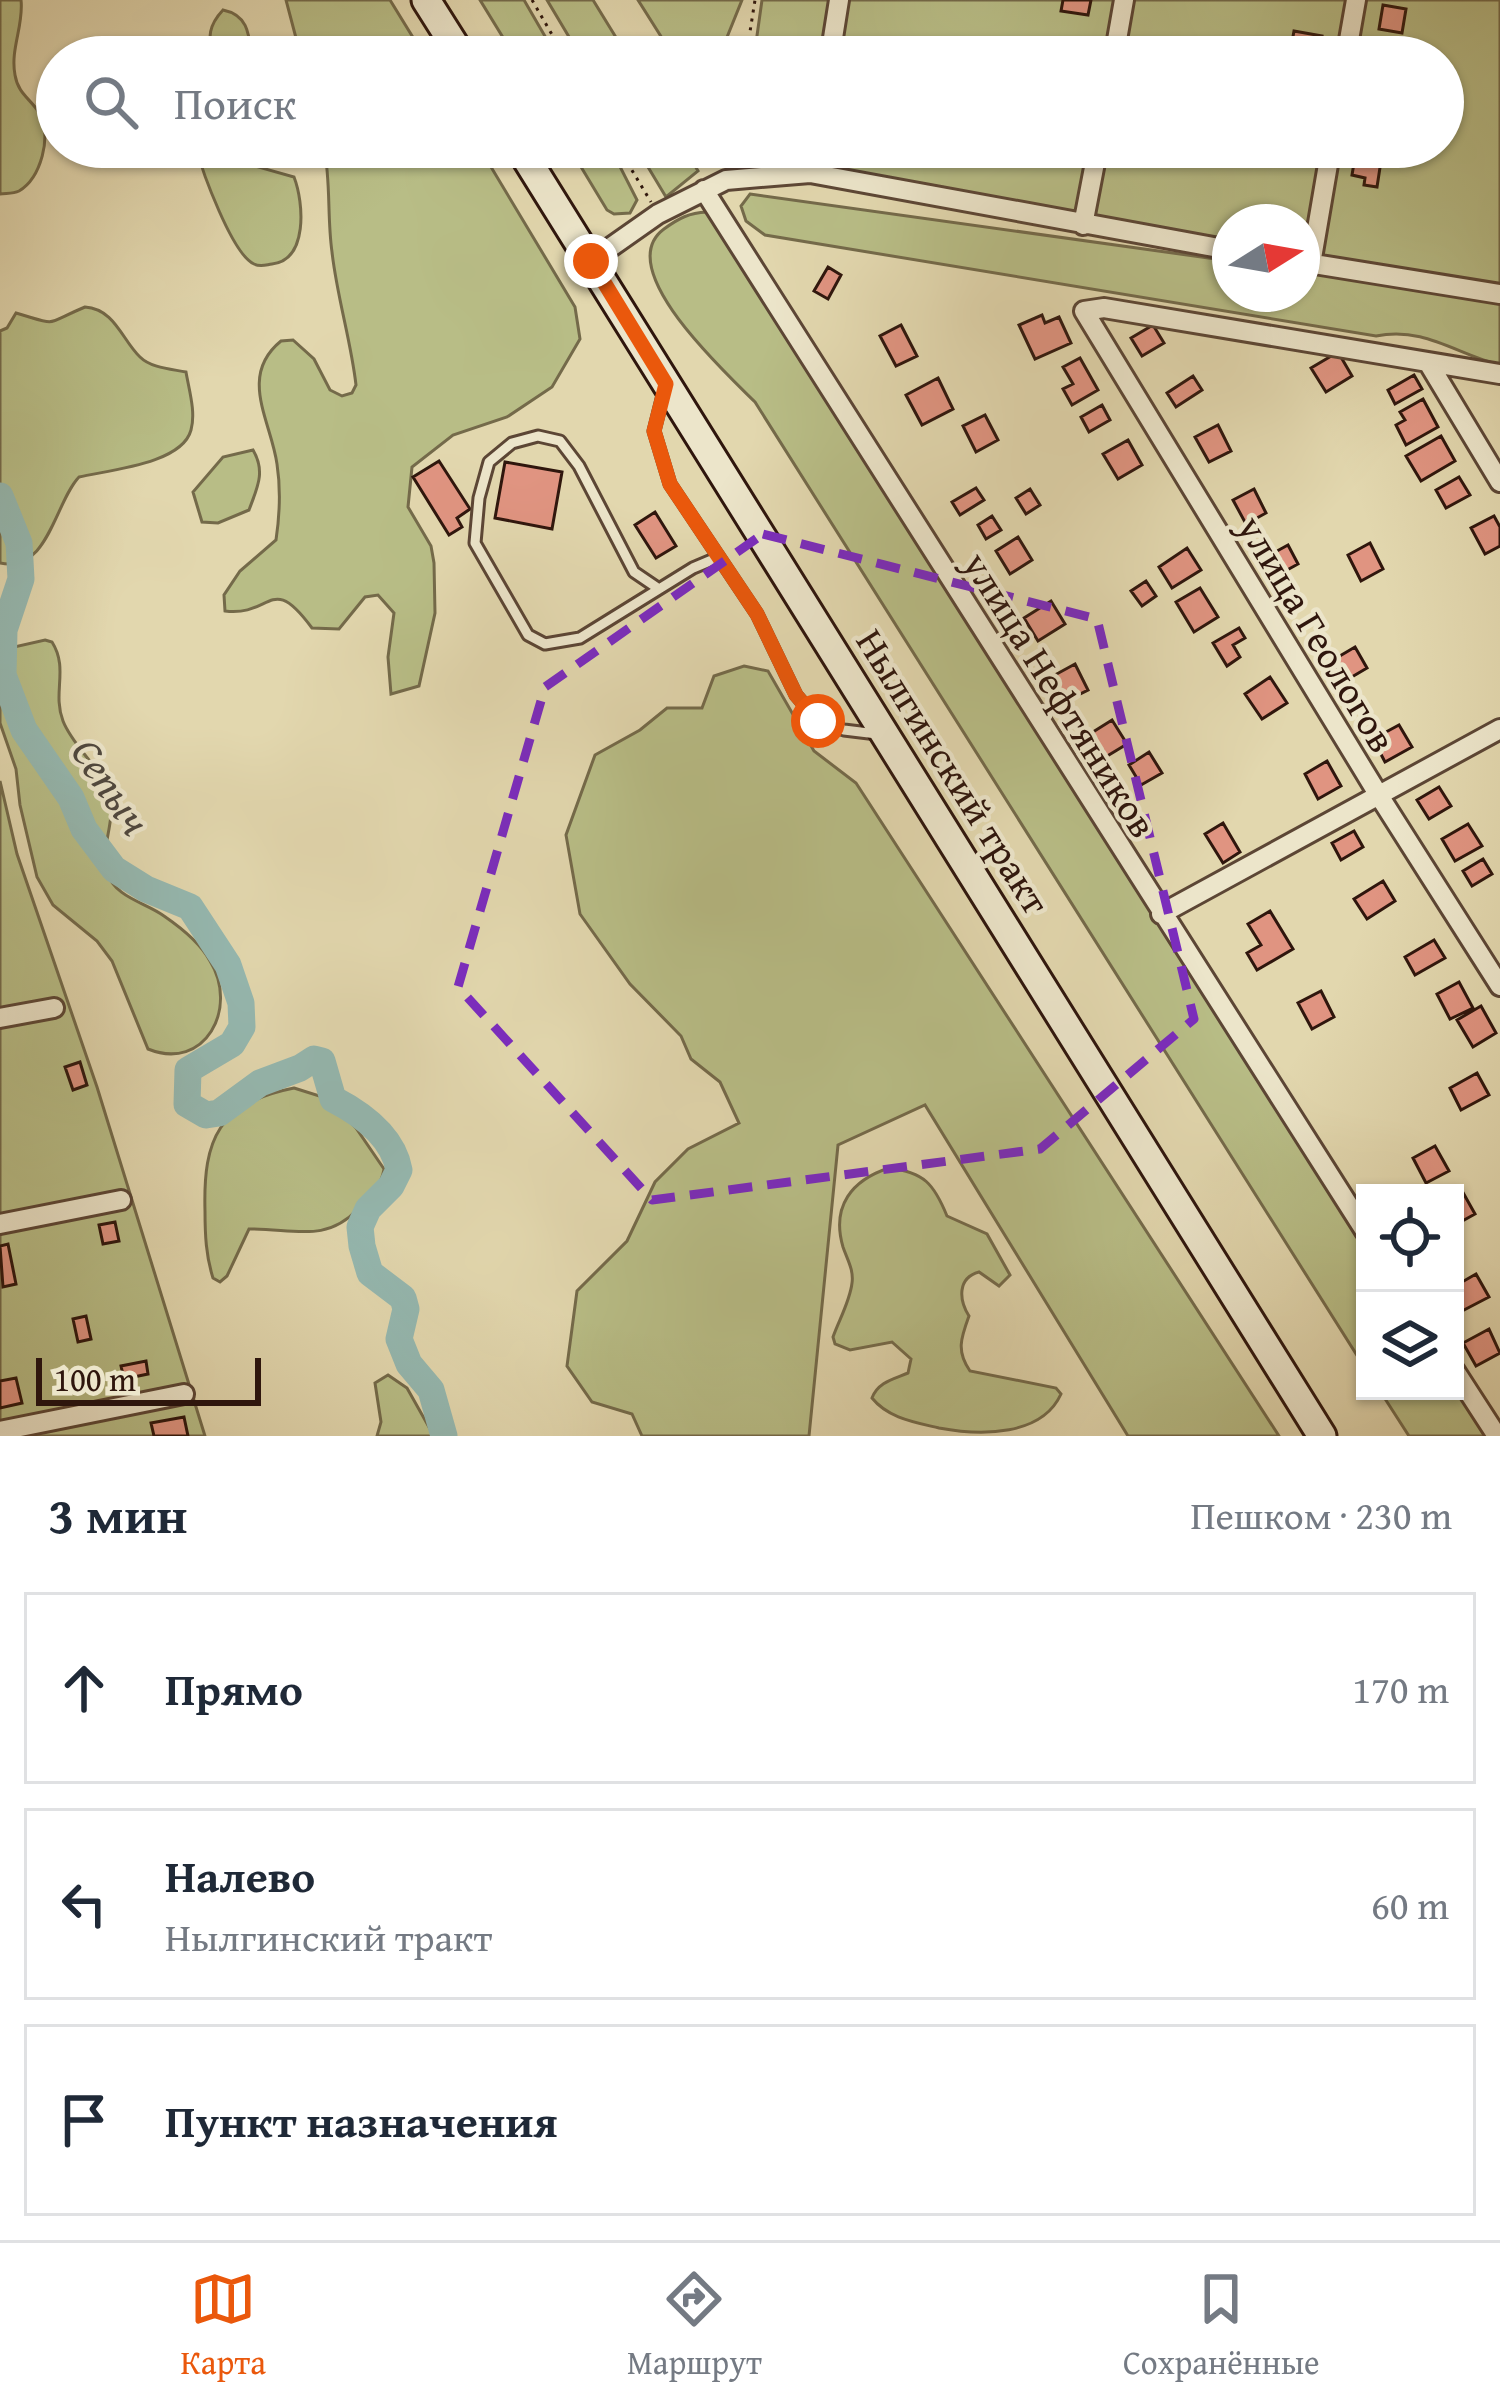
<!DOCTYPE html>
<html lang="ru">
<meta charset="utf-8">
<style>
body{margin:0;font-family:"Gentium Book Plus",serif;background:#f2f2f3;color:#1f2937}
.controls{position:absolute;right:36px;bottom:36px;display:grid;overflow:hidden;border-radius:0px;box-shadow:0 3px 9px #0004}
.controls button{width:108px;height:108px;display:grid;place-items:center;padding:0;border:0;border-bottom:3px solid #e0e1e3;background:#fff;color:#1f2937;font:60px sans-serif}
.compass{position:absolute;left:1212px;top:204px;width:108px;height:108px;border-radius:50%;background:#fff;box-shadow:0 3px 9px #0004;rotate:79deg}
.scale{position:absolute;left:36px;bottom:30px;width:225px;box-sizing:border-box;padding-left:12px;border:6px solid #2f160d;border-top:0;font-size:33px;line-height:42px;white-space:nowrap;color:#2f160d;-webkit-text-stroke:9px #ece5ca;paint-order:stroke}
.stop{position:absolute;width:36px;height:36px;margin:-27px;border:9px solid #ea580c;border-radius:50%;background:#fff}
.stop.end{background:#ea580c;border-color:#fff;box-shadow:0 3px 12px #0008}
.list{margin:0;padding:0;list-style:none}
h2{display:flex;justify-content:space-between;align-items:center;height:156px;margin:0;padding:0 48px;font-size:51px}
h2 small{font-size:39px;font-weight:400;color:#747a83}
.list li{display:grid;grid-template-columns:78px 1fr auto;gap:36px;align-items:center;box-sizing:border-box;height:192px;margin:0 24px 24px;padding:0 24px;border:3px solid #e0e1e3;border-radius:0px}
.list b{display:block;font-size:45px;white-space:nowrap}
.list p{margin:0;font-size:39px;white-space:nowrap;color:#747a83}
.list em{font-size:39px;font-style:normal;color:#747a83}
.icon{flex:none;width:66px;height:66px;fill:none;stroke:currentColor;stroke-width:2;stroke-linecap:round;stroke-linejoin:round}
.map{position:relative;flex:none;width:1500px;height:1436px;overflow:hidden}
.search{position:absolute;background:#fff;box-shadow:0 3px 9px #0004;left:36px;right:36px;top:36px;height:132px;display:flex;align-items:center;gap:30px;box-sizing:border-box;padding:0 42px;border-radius:66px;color:#747a83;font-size:45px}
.sheet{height:804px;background:#fff}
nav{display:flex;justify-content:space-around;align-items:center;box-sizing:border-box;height:168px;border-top:3px solid #e0e1e3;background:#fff;font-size:33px;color:#747a83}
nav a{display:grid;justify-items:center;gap:6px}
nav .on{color:#ea580c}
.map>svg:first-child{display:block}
</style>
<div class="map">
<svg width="1500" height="1436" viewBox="0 0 1500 1436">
<rect width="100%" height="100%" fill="#e2d7ae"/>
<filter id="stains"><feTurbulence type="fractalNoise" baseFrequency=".00167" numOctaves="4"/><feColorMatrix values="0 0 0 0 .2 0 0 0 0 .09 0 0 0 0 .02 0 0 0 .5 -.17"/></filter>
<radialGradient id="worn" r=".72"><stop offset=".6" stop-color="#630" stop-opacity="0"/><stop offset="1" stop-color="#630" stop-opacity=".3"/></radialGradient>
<path fill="#b8bd86" stroke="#746a4a" stroke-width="3" d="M0 0H21C24 25 10 49 15 75 18 94 31 99 40 114 52 136 41 178 19 191 13 194 6 193 0 194Z
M286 0H390L425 57H301Z
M480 0H524L557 57H515Z
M547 0H593L628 57H581Z
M638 0H742L719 57H674Z
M762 0H1500V288L1302 256V222H1230V244L776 171 779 149 758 147H1443V57H754Z
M223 10C248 15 249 34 252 57H211C209 36 208 26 223 10Z
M196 147H239L248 164 294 177C304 203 308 260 272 264 265 265 260 267 254 264 232 254 202 171 196 147Z
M324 147H479L575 307 580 339 552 387 507 417 453 435 412 467 408 507 431 546 434 563 435 613 419 686 391 694 388 657 394 613 378 595 365 597 339 629 312 628C270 571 273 617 225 611L224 595 240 571 276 540C280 513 281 490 277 464 271 421 238 376 281 341L293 340 314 359 330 390 342 396 352 393 356 385C351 341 337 297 332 252 327 217 331 183 324 147Z
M569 147H610L637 200 630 213 614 214 607 210Z
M636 147H684L698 171 666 197Z
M750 194 1230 261V294H1302V272L1500 299V365C1456 354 1424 326 1376 336L765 235 746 221 741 206Z
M707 212 721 222 1365 1245V1368L755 402C725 372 611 268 664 229 679 218 689 213 707 212Z
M85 307C115 309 122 340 140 357 151 368 171 369 186 372 189 390 196 412 191 430 182 464 109 470 79 477 55 502 48 574 0 563V331L7 328 16 313C61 326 42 325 85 307Z
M253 450C266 472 257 488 249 510L218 523 202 522 193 492 223 457Z
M45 640 52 642C69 669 52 692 63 721 74 749 104 769 110 799 115 824 100 848 107 872 115 898 145 902 164 916 180 927 201 944 210 961 239 1008 205 1072 148 1049L112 961 97 941 53 905 37 877 20 805 16 769 0 723V654L5 649Z
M744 666 768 671 814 751 856 783 1279 1436H1128L925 1105 838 1145 809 1436H642L632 1414 592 1402 567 1366 577 1291 627 1241 655 1182 688 1149 739 1123 720 1082 691 1059 681 1036 630 984 580 914 566 835 595 755 640 730 667 708H702L714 676Z
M0 781 17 854 97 1087 205 1436H0Z
M294 1088 326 1098 356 1128 384 1169C381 1187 371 1195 358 1209 325 1244 292 1228 249 1229L227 1276 220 1282 213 1278C206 1256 205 1235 205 1211 203 1138 219 1103 294 1088Z
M889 1168C924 1172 934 1184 947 1216L987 1234 1010 1275 999 1286 979 1272C957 1278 959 1300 969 1316 961 1338 956 1351 970 1371L1056 1388 1061 1394C1042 1436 982 1436 939 1428 914 1422 888 1418 872 1398 878 1382 894 1379 908 1373L911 1359 892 1342 850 1350 835 1344 833 1337C839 1320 850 1301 852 1283 854 1270 847 1259 843 1247 831 1206 852 1180 889 1168Z
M388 1375 407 1388 434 1436H377L381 1422 375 1383Z
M1455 1388 1485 1436H1409L1380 1391Z"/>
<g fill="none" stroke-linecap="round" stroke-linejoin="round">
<path stroke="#95b8b0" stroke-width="27" d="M0 496 19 543 21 579 4 630 3 675 24 730 71 798 84 829 114 869 146 889 190 907 228 965 241 1003 242 1027 232 1044 188 1070 187 1104 206 1115 219 1113 260 1083 300 1068 314 1059 322 1061 333 1099C362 1114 393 1136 399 1170L391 1186 368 1209 360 1227 362 1246 370 1273 403 1298 406 1309 399 1339 409 1364 431 1390 444 1436"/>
</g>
<path fill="#e09481" stroke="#2f160d" stroke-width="3" d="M1063 0H1091L1088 15 1061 11Z
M1383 5 1406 9 1402 33 1379 29Z
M1294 31 1322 36 1318 57 1290 53Z
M1355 157 1381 161 1377 187 1364 185 1365 178 1352 175Z
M828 267 841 275 828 299 814 291Z
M1042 315 1045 323 1059 317 1071 343 1035 359 1019 325Z
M901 325 917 356 896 366 880 336Z
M1153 325 1164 343 1142 356 1131 338Z
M1338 352 1352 376 1326 392 1311 368Z
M1080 358 1098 390 1072 405 1063 389 1073 384 1063 367Z
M1414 375 1422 389 1395 404 1388 390Z
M1193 376 1202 390 1176 407 1167 393Z
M938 378 953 409 922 425 906 395Z
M1423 399 1438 427 1406 445 1396 425 1405 420 1400 412Z
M1102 405 1110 420 1089 432 1081 417Z
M985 415 998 440 976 452 963 426Z
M1218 425 1231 451 1209 462 1195 437Z
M1441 436 1455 461 1421 481 1406 456Z
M1128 440 1142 465 1118 479 1103 454Z
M439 461 470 509 457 518 462 527 449 535 413 477Z
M505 462 562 472 552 529 495 518Z
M1459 477 1470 495 1446 508 1436 490Z
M976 488 984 500 960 515 952 502Z
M1030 489 1040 505 1026 514 1016 498Z
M1254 489 1266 513 1246 524 1233 500Z
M655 512 676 546 656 558 635 525Z
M992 516 1001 530 986 539 978 525Z
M1494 516 1500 527V546L1485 554 1471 528Z
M1018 537 1032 560 1010 574 996 551Z
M1370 543 1383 569 1361 581 1348 555Z
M1288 545 1298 564 1278 575 1268 556Z
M1187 548 1201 570 1172 588 1159 567Z
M1146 581 1156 596 1142 606 1131 591Z
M1200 588 1218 617 1194 632 1176 602Z
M1051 601 1065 624 1038 641 1024 618Z
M1239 628 1245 638 1233 645 1240 657 1227 666 1213 643Z
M1355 647 1367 668 1345 681 1333 660Z
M1075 664 1088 690 1066 701 1053 676Z
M1270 677 1287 703 1262 719 1245 694Z
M1112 720 1127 744 1099 761 1085 737Z
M1399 725 1412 747 1385 762 1373 739Z
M1149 752 1162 773 1141 785 1129 765Z
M1327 761 1341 786 1318 799 1305 774Z
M1439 787 1451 806 1429 819 1417 800Z
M1223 823 1240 852 1223 863 1205 834Z
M1468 824 1482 846 1455 861 1442 839Z
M1354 831 1363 847 1341 860 1332 843Z
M1483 859 1492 874 1472 886 1463 871Z
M1383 881 1395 901 1367 919 1354 899Z
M1270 911 1293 949 1257 970 1247 953 1261 945 1248 924Z
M1434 940 1445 958 1415 975 1405 957Z
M1459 982 1473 1008 1450 1019 1437 994Z
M1321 991 1334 1017 1312 1029 1298 1003Z
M1481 1006 1496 1033 1473 1047 1457 1020Z
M80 1062 87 1085 73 1090 65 1067Z
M1477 1073 1489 1095 1461 1110 1450 1088Z
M1435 1146 1449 1171 1426 1183 1413 1158Z
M1461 1189 1475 1214 1455 1225 1453 1193Z
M115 1222 119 1241 103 1244 99 1225Z
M8 1244 16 1284 3 1287 0 1246Z
M1476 1274 1489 1297 1462 1311 1455 1298V1286Z
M86 1316 91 1339 78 1342 73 1319Z
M1489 1329 1500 1353 1476 1366 1463 1343Z
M146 1361 148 1374 124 1379 121 1366Z
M16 1378 22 1403 0 1408V1381Z
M184 1417 188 1436H154L151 1423Z"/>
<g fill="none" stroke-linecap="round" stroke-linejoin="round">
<g stroke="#5c4635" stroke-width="15">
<path id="service" d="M663 395 654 431 670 484 757 614 796 695 818 721 844 730 877 734
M659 589 634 572 579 466 560 441 538 436 512 443 489 462 479 498 475 543 528 635 545 644 580 638 693 568 719 557"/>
</g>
<g stroke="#5c4635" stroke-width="24">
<path id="minor" d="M830 57 839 0
M1114 57 1124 0
M1346 57 1356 0
M810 173 816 147
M704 190 1365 1231
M1083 225 1098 147
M591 261 658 214 726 180 810 173 1230 250
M1302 262 1500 294
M1311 264 1331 147
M1429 364 1500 482
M1500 374 1104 308 1084 311 1378 794 1500 986
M1161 914 1500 729
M0 1018 54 1008
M0 1224 121 1200
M1455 1371 1497 1436
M0 1431 184 1394"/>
</g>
<g stroke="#2f160d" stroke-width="33">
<path id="secondary" d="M426 0 462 57
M519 147 1322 1436"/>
</g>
<path stroke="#2f160d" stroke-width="3" stroke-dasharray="3 6" stroke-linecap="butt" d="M532 0 565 57
M746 57 755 0
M618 147 651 202
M729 161 732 147"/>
<use href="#service" stroke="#ece5ca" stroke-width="9"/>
<use href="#minor" stroke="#ece5ca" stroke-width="18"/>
<use href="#secondary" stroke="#ece5ca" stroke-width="27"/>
</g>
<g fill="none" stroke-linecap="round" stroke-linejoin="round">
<path stroke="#ea580c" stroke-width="15" d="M591 261 666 384 654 431 670 484 757 614 796 695 818 721"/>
</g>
<path fill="none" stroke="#7b2cbf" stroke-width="9" stroke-dasharray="24 15" stroke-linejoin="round" d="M763 534 1097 619 1194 1019 1040 1149 652 1200 458 987 545 687Z"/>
<g text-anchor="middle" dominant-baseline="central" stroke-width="9" stroke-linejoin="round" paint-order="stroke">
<g font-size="39" fill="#2f160d" stroke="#ece5ca">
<text transform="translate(1318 633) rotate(59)">улица Геологов</text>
<text transform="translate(1061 694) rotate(58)">улица Нефтяников</text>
<text transform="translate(954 771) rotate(58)">Нылгинский тракт</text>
</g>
<g font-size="42" font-style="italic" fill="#4e473e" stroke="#ece5ca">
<text transform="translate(112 786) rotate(56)">Сепыч</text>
</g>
</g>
<rect width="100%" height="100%" filter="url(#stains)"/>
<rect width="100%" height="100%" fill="url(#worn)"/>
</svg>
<div class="controls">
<button><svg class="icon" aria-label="locate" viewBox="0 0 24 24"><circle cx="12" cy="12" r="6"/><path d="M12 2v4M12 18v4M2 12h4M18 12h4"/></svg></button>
<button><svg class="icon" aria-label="layers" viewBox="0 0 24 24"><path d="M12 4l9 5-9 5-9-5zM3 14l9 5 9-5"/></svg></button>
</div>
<svg class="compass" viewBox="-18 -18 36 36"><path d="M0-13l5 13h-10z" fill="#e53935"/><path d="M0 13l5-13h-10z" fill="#747a83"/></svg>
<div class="scale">100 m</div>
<div class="stop" style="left:818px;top:721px"></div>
<div class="stop end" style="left:591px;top:261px"></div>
<div class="search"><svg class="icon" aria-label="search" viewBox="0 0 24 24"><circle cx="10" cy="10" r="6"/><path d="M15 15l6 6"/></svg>Поиск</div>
</div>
<section class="sheet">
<h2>3 мин<small>Пешком · 230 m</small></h2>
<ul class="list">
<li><svg class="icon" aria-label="ahead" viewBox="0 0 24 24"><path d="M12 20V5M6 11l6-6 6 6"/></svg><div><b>Прямо</b></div><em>170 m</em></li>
<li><svg class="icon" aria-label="left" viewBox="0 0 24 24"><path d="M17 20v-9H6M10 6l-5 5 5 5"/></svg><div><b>Налево</b><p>Нылгинский тракт</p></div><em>60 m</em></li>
<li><svg class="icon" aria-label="arrive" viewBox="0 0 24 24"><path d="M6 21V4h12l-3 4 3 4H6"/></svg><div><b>Пункт назначения</b></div></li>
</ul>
</section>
<nav>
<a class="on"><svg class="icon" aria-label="map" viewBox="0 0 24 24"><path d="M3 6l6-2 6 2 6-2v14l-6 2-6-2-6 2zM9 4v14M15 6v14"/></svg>Карта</a>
<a><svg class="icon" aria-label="directions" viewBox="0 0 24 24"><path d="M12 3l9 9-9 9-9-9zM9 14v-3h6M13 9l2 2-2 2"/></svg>Маршрут</a>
<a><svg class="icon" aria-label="saved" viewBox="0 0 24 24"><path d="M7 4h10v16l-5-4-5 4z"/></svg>Сохранённые</a>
</nav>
